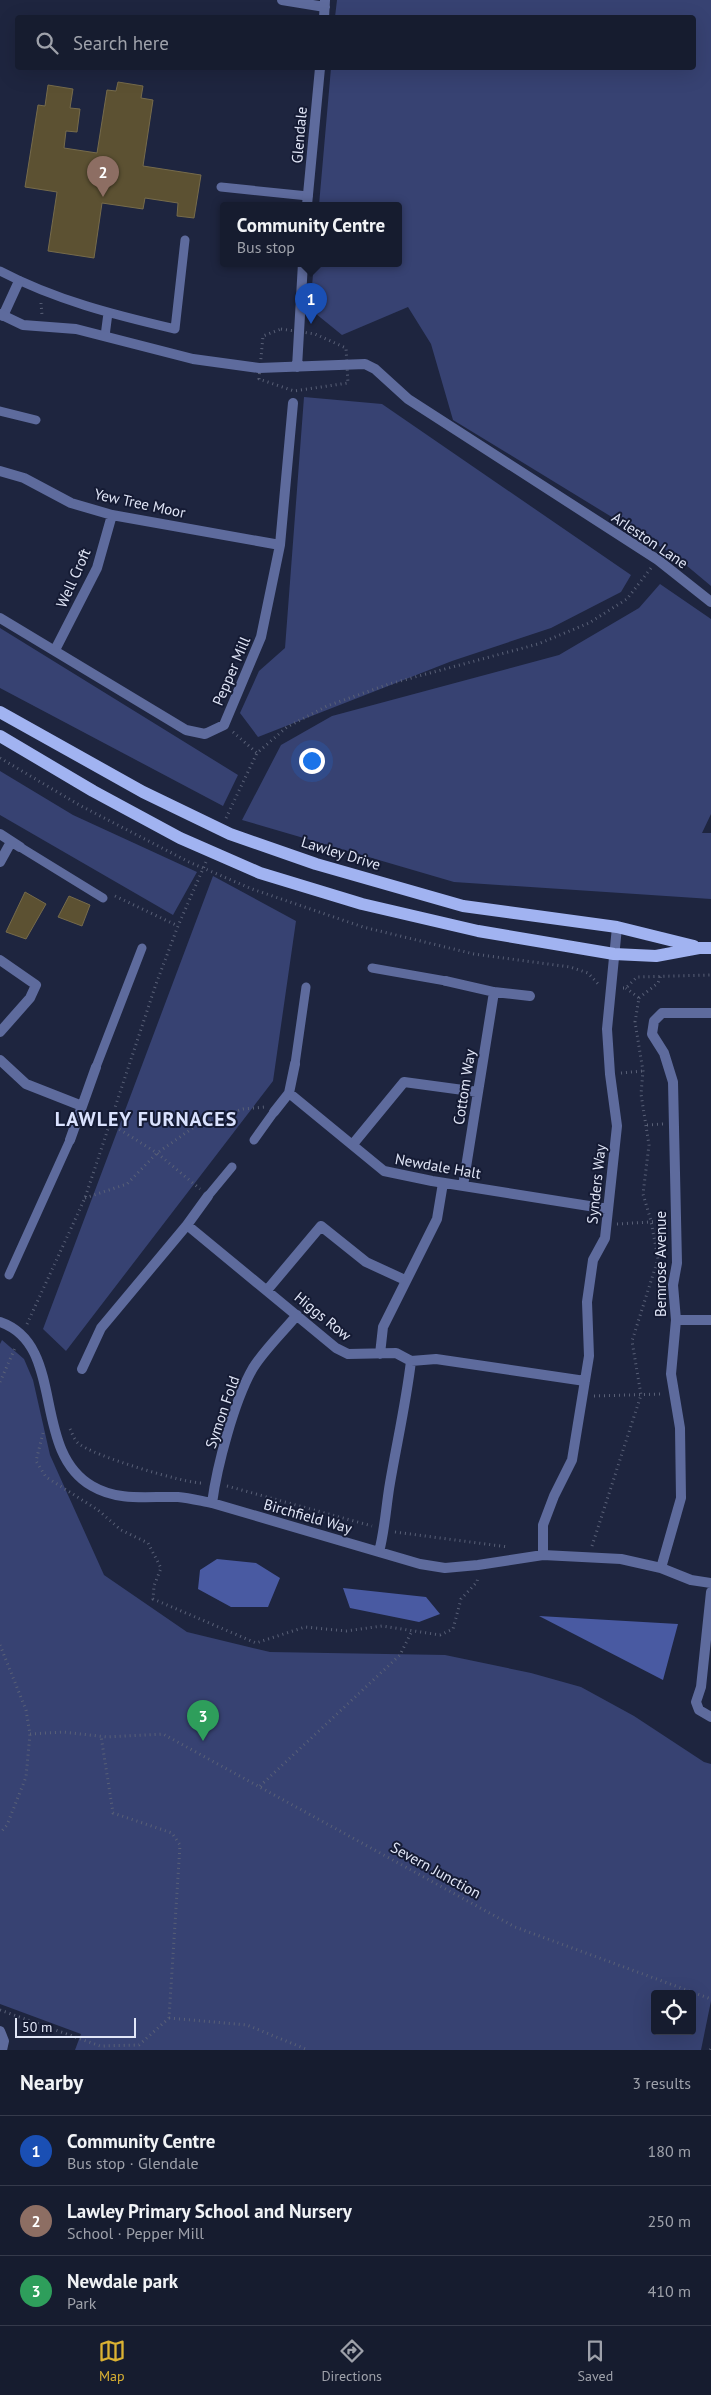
<!DOCTYPE html>
<meta charset="utf-8">
<style>
body{margin:0;font-family:"PT Sans",sans-serif;background:#1f2537;color:#f1f3f6}
.controls{position:absolute;right:15px;bottom:15px;display:grid;overflow:hidden;border-radius:5px;box-shadow:0 5px 20px #0002}
.controls button{width:45px;height:45px;display:grid;place-items:center;padding:0;border:0;border-bottom:1px solid #353a4b;background:#161c2f;color:#f1f3f6;font:25px sans-serif}
.scale{position:absolute;left:15px;bottom:12px;width:121px;box-sizing:border-box;padding-left:5px;border:2px solid #e1e6f7;border-top:0;font-size:14px;line-height:18px;white-space:nowrap;color:#e1e6f7;-webkit-text-stroke:4px #151b34;paint-order:stroke}
.you{position:absolute;left:311px;top:760px;width:18px;height:18px;margin:-12px;border:4px solid #fff;border-radius:50%;background:#1a73e8;box-shadow:0 0 0 8px #1a73e833}
.badge{display:grid;place-items:center;width:32px;height:32px;border-radius:50%;background:#dbb233;color:#fff;font-size:16px;font-weight:700}
.pin{position:absolute;translate:-50% -41px;filter:drop-shadow(0 1px 2px #0008)}
.pin::after{content:'';position:absolute;top:26px;width:18px;height:15px;background:inherit;clip-path:polygon(0 0,100% 0,50% 100%)}
.popup{position:absolute;left:220px;top:202px;width:182px;height:65px;box-sizing:border-box;display:grid;place-content:center;border-radius:5px;background:#161c2f;filter:drop-shadow(0 1px 4px #0005);font-size:16px;white-space:nowrap;color:#9ea1aa}
.popup b{font-size:19px;color:#f1f3f6}
.popup::after{content:'';position:absolute;left:50%;top:100%;margin-left:-10px;border:10px solid transparent;border-top-color:#161c2f}
.list{margin:0;padding:0;list-style:none}
h2{display:flex;justify-content:space-between;align-items:center;height:65px;margin:0;padding:0 20px;font-size:21px}
h2 small{font-size:16px;font-weight:400;color:#9ea1aa}
.list li{display:grid;grid-template-columns:32px 1fr auto;gap:15px;align-items:center;box-sizing:border-box;height:70px;padding:0 20px;border-top:1px solid #353a4b}
.list b{display:block;font-size:19px;white-space:nowrap}
.list p{margin:0;font-size:16px;white-space:nowrap;color:#9ea1aa}
.list em{font-size:16px;font-style:normal;color:#9ea1aa}
.icon{flex:none;width:28px;height:28px;fill:none;stroke:currentColor;stroke-width:2;stroke-linecap:round;stroke-linejoin:round}
.map{position:relative;flex:none;width:711px;height:2050px;overflow:hidden}
.search{position:absolute;background:#161c2f;box-shadow:0 5px 20px #0002;left:15px;right:15px;top:15px;height:55px;display:flex;align-items:center;gap:12px;box-sizing:border-box;padding:0 18px;border-radius:5px;color:#9ea1aa;font-size:19px}
.sheet{height:275px;background:#161c2f}
nav{display:flex;justify-content:space-around;align-items:center;box-sizing:border-box;height:70px;border-top:1px solid #353a4b;background:#161c2f;font-size:14px;color:#9ea1aa}
nav a{display:grid;justify-items:center;gap:2px}
nav .on{color:#dbb233}
.map>svg:first-child{display:block}
</style>
<div class="map">
<svg width="711" height="2050" viewBox="0 0 711 2050">
<rect width="100%" height="100%" fill="#1e253f"/>
<path fill="#374272" fill-rule="evenodd" d="M337 0H711V586L674 555 453 420 431 344 408 307 342 335 310 309 314 263H398V205H319L331 68H694V18L335 17Z
M304 397 382 404 631 575 621 592 551 628 452 661 258 737 240 713 259 671 285 648Z
M660 584 711 619V814L702 833H711V899L454 882 242 820 281 745 332 716 559 655 639 608Z
M0 628 238 775 223 806 0 688Z
M0 771 73 815 197 872 173 915 0 815Z
M213 876 296 921 273 1081 66 1351 43 1329Z
M2 1340 24 1359 33 1380 50 1455 104 1575 187 1632 270 1652 445 1655 531 1673 581 1687 634 1716 704 1762 711 1764V2001L701 2050H75L81 2034 0 2004V1344ZM655 1994H692V2031H655Z"/>
<path fill="#495aa2" d="M217 1559 256 1563 280 1578 268 1607H231L198 1589 200 1570Z
M343 1588 426 1597 440 1614 419 1622 350 1608Z
M539 1616 678 1624 663 1680Z"/>
<path fill="#5c5132" stroke="#766b4b" d="M118 82 143 86 141 98 153 100 143 166 201 175 194 218 177 216 178 203 145 198 143 209 102 203 94 258 48 251 57 192 25 187 38 105 45 106 48 85 73 89 70 108 80 109 77 132 66 131 64 148 97 153 107 90 116 91Z
M25 892 46 904 26 939 6 932Z
M69 896 90 905 82 926 58 917Z"/>
<g fill="none" stroke-linecap="round" stroke-linejoin="round">
<path stroke="#596077" stroke-width="3" stroke-dasharray="1 4" stroke-linecap="butt" d="M41 303 42 315
M281 329 315 334 346 348 348 383 294 391 259 379 263 336Z
M233 732 257 753
M0 758 81 806 189 862 252 889 363 927 474 954 570 967 588 973 600 986
M226 818 257 753 287 727 327 706 389 684 538 644 589 623 627 599 651 568
M115 896 178 926
M623 988H626L637 977 711 975
M639 998 658 983 661 975
M621 1073 643 1071
M111 1124 157 1153 200 1189
M647 1125 663 1124
M85 1198 127 1184 157 1153 200 1123 243 1109 265 1107
M617 1224 666 1221
M27 1324 85 1198 156 984 178 926 206 862
M0 1382 15 1348
M594 1396 662 1394
M70 1429C72 1433 74 1439 78 1443 90 1455 186 1484 203 1483
M43 1433 36 1461 46 1477 98 1510 121 1530 148 1543 161 1568 154 1586 153 1599 256 1643 305 1627 346 1631 382 1626 440 1635 453 1629 461 1599 477 1582 478 1577
M227 1486 372 1526
M395 1532 508 1547
M592 1546 641 1395 632 1341 658 1259 651 1221 643 1194 649 1145 641 1094 643 1071 635 1022 639 998 626 988
M0 1645 26 1710 30 1734 26 1777 7 1825 0 1833
M30 1734 63 1732 107 1737 163 1734 515 1927 711 1999
M260 1786 400 1655 412 1631
M0 2010 100 2046 139 2045 169 2018 180 1845 172 1833 113 1813 101 1736
M169 2018 247 2025 308 2050
M710 2050 711 2049"/>
<path stroke="#5e6b9d" stroke-width="9" d="M221 187 308 196
M0 271C55 300 115 315 175 329L185 240
M105 336 108 313
M0 411 36 420
M20 847 103 898
M372 968 446 981
M295 1064 306 987
M96 1067 142 948
M254 1140 274 1112
M208 1196 232 1167
M9 1275 70 1140"/>
<path stroke="#5e6b9d" stroke-width="10" d="M3 316 19 281"/>
<path stroke="#5e6b9d" stroke-width="10" d="M282 0 325 7
M324 18 325 0
M307 205 320 68
M0 314 23 325 76 329 193 359 259 368 365 364 375 369 408 399 658 560 711 602
M297 367 303 263
M0 471 24 478 71 503 112 515 280 545
M0 618 186 730 205 734 224 725 261 637 280 545 293 403
M55 650 97 568 112 515
M0 834 20 847
M0 862 11 842
M0 960 36 985 30 998 0 1032
M446 981 494 992 530 996
M0 1060 26 1084 82 1106
M295 1064 289 1093 384 1171 432 1181 608 1209
M274 1112 289 1093
M70 1140 96 1067
M353 1144 404 1082 478 1092
M463 1186 494 992
M187 1225 336 1348 348 1354 396 1353 411 1361 436 1359 585 1381
M268 1289 321 1226 366 1262 405 1280
M676 1320H711
M0 1322C67 1345 30 1450 92 1486 119 1502 149 1496 178 1497 189 1498 201 1501 212 1503L420 1564 445 1568 478 1565 543 1555 621 1559 661 1568 691 1580 711 1583
M380 1354 383 1327 437 1219 443 1183
M82 1369 101 1328 187 1225 208 1196
M212 1503C217 1466 234 1401 253 1368 265 1349 283 1332 297 1315
M379 1552C385 1529 386 1506 390 1483 397 1442 406 1403 411 1361
M543 1555V1525L554 1496 572 1460 589 1356 587 1302 593 1260 605 1238 617 1126 610 1074 607 1029 617 927
M661 1568 681 1498 680 1428 671 1374 676 1320 673 1285 677 1263 673 1082 664 1053 652 1034 654 1021 662 1013H711
M711 1592 701 1687 696 1702 699 1710 711 1717
M0 2031 4 2041 2 2050"/>
<path stroke="#a1b3f1" stroke-width="12" d="M0 712 143 792 230 834 316 864 463 906 617 927 694 946
M0 736 93 791 180 838 260 873 362 904 478 931 614 954 656 956 699 948H711"/>
</g>
<g text-anchor="middle" dominant-baseline="central" stroke-width="4" stroke-linejoin="round" paint-order="stroke">
<g font-size="15" fill="#e1e6f7" stroke="#151b34">
<text transform="translate(299 135) rotate(-85)">Glendale</text>
<text transform="translate(140 503) rotate(12)">Yew Tree Moor</text>
<text transform="translate(650 540) rotate(34)">Arleston Lane</text>
<text transform="translate(73 578) rotate(-66)">Well Croft</text>
<text transform="translate(231 671) rotate(-67)">Pepper Mill</text>
<text transform="translate(341 853) rotate(17)">Lawley Drive</text>
<text transform="translate(464 1087) rotate(-81)">Cottom Way</text>
<text transform="translate(438 1166) rotate(10)">Newdale Halt</text>
<text transform="translate(596 1184) rotate(-84)">Synders Way</text>
<text transform="translate(660 1264) rotate(-90)">Bemrose Avenue</text>
<text transform="translate(323 1316) rotate(39)">Higgs Row</text>
<text transform="translate(222 1412) rotate(-71)">Symon Fold</text>
<text transform="translate(308 1516) rotate(16)">Birchfield Way</text>
<text transform="translate(436 1870) rotate(29)">Severn Junction</text>
</g>
<g font-size="20" font-weight="bold" letter-spacing="1" fill="#dae2fe" stroke="#151b34">
<text x="146" y="1119">LAWLEY FURNACES</text>
</g>
</g>
</svg>
<div class="controls">
<button><svg class="icon" aria-label="locate" viewBox="0 0 24 24"><circle cx="12" cy="12" r="6"/><path d="M12 2v4M12 18v4M2 12h4M18 12h4"/></svg></button>
</div>
<div class="scale">50 m</div>
<div class="you"></div>
<div class="pin badge" style="left:311px;top:324px;background:#1a4fb4">1</div>
<div class="popup"><b>Community Centre</b>Bus stop</div>
<div class="pin badge" style="left:103px;top:197px;background:#8d6e63">2</div>
<div class="pin badge" style="left:203px;top:1741px;background:#2e9e5b">3</div>
<div class="search"><svg class="icon" aria-label="search" viewBox="0 0 24 24"><circle cx="10" cy="10" r="6"/><path d="M15 15l6 6"/></svg>Search here</div>
</div>
<section class="sheet">
<h2>Nearby<small>3 results</small></h2>
<ul class="list">
<li><span class="badge" style="background:#1a4fb4">1</span><div><b>Community Centre</b><p>Bus stop · Glendale</p></div><em>180 m</em></li>
<li><span class="badge" style="background:#8d6e63">2</span><div><b>Lawley Primary School and Nursery</b><p>School · Pepper Mill</p></div><em>250 m</em></li>
<li><span class="badge" style="background:#2e9e5b">3</span><div><b>Newdale park</b><p>Park</p></div><em>410 m</em></li>
</ul>
</section>
<nav>
<a class="on"><svg class="icon" aria-label="map" viewBox="0 0 24 24"><path d="M3 6l6-2 6 2 6-2v14l-6 2-6-2-6 2zM9 4v14M15 6v14"/></svg>Map</a>
<a><svg class="icon" aria-label="directions" viewBox="0 0 24 24"><path d="M12 3l9 9-9 9-9-9zM9 14v-3h6M13 9l2 2-2 2"/></svg>Directions</a>
<a><svg class="icon" aria-label="saved" viewBox="0 0 24 24"><path d="M7 4h10v16l-5-4-5 4z"/></svg>Saved</a>
</nav>
